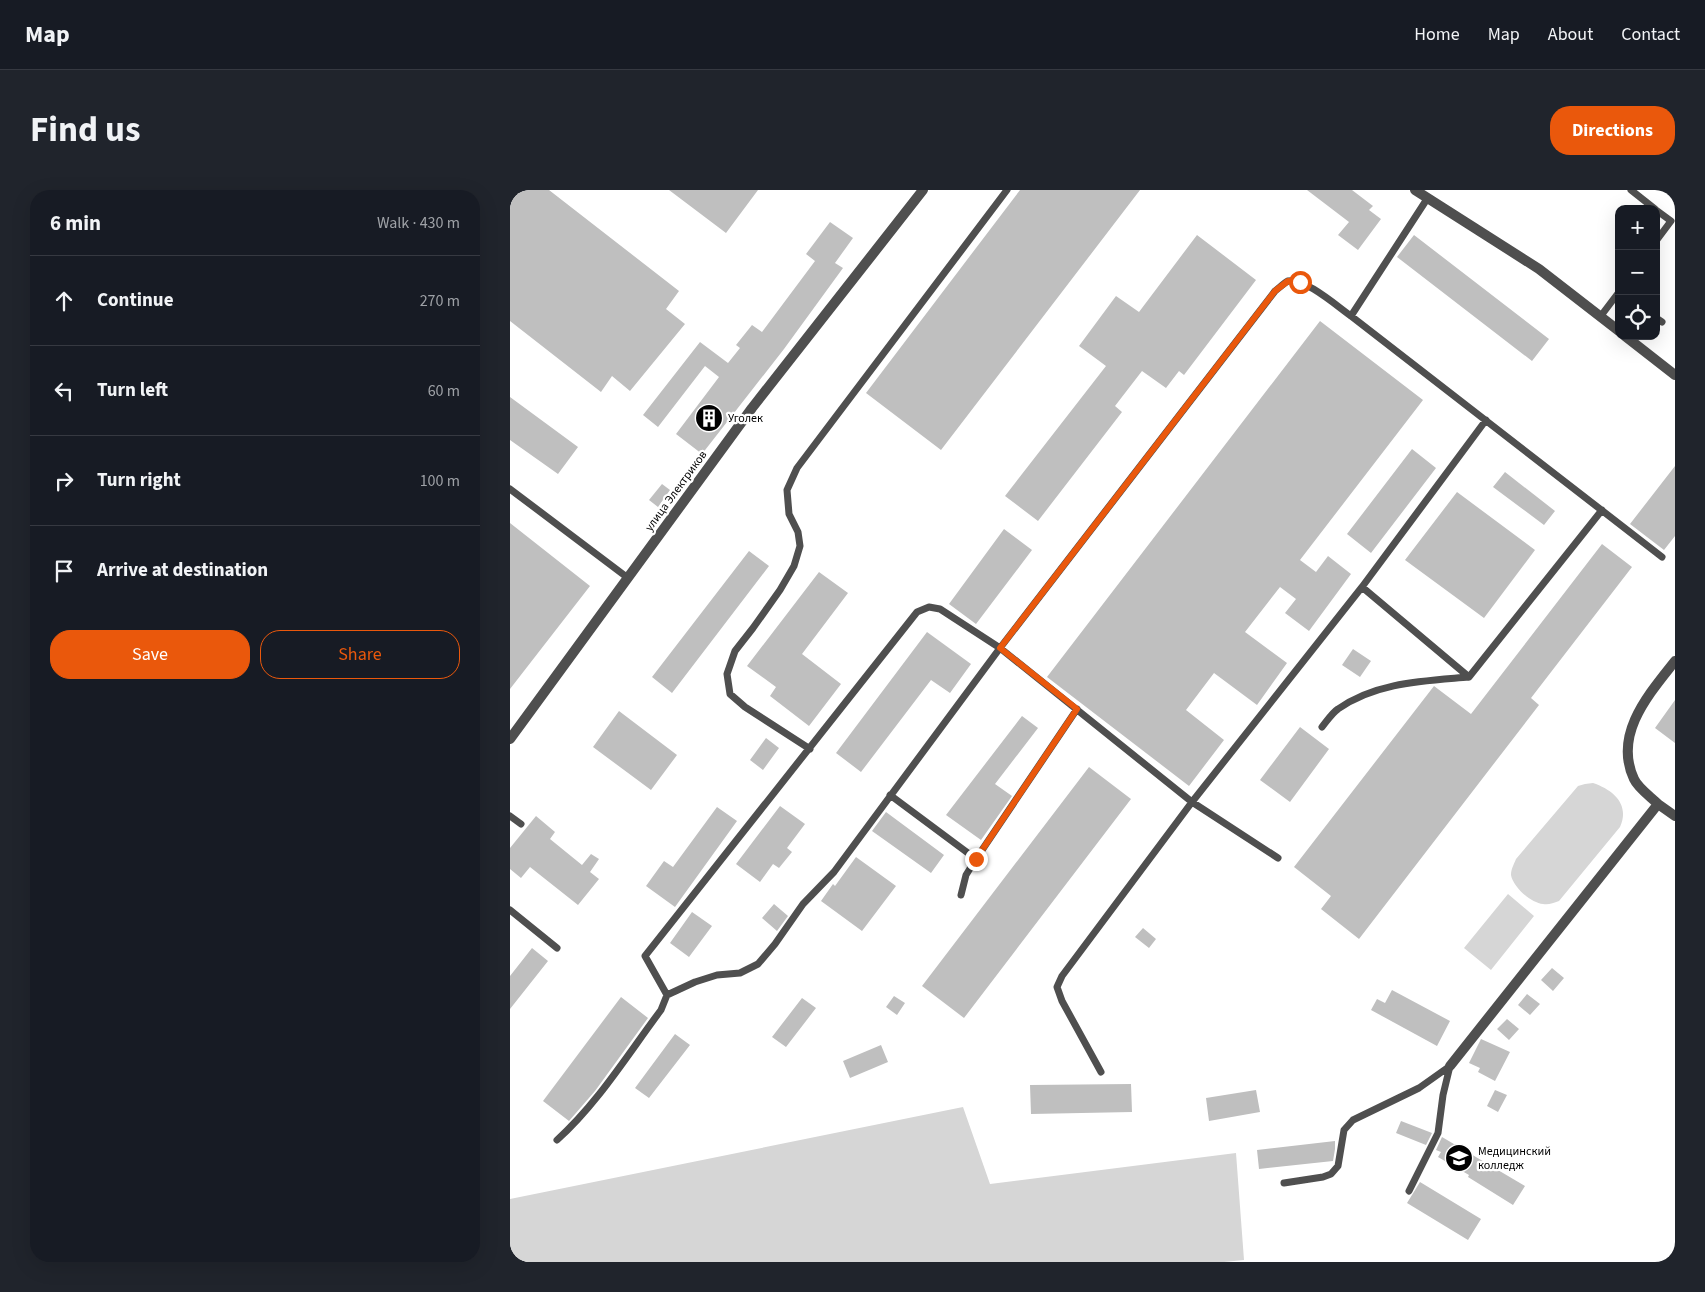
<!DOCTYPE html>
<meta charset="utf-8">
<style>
body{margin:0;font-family:"Source Sans 3",sans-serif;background:#20242c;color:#f1f3f6}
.controls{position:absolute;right:15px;top:15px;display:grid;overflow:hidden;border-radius:10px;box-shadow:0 5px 20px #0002}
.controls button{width:45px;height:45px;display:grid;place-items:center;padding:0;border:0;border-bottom:1px solid #363941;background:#171b24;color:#f1f3f6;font:25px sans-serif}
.stop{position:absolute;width:15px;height:15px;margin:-11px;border:4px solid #ea580c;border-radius:50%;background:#fff}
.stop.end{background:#ea580c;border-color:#fff;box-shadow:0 1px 5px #0008}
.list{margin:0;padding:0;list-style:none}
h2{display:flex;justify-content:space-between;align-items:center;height:65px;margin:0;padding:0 20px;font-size:21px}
h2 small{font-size:16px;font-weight:400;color:#9ea1a6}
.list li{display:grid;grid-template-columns:32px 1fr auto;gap:15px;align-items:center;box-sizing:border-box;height:90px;padding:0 20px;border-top:1px solid #363941}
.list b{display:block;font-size:19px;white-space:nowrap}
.list em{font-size:16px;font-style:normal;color:#9ea1a6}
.actions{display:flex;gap:10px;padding:15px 20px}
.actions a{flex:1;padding:11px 0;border:1px solid #ea580c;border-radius:20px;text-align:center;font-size:18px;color:#ea580c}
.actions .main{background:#ea580c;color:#fff}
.icon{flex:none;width:28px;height:28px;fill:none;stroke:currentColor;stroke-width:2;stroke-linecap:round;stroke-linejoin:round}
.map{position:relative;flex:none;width:1165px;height:1072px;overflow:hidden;border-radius:20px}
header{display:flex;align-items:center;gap:30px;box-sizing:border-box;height:70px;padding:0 25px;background:#171b24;border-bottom:1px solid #363941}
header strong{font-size:24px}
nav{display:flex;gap:28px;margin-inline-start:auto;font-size:18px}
.intro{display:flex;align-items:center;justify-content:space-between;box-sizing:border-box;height:120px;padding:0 30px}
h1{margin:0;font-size:35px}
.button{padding:12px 22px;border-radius:20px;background:#ea580c;color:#fff;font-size:18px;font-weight:700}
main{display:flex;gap:30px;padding:0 30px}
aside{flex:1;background:#171b24;border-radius:20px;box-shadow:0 5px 20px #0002}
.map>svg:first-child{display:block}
</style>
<header>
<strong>Map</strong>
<nav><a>Home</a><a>Map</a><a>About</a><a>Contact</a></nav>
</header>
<div class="intro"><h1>Find us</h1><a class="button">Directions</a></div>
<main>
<aside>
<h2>6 min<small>Walk · 430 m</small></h2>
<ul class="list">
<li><svg class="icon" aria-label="ahead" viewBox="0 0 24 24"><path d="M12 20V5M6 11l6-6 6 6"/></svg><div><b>Continue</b></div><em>270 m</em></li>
<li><svg class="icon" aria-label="left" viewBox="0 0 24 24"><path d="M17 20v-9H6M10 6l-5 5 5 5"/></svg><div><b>Turn left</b></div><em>60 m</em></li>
<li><svg class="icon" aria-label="right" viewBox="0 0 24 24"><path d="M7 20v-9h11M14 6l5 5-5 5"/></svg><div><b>Turn right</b></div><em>100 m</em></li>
<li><svg class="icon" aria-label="arrive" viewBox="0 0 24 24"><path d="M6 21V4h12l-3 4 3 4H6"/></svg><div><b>Arrive at destination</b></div></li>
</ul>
<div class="actions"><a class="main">Save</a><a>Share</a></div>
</aside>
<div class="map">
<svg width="1165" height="1072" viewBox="0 0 1165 1072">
<rect width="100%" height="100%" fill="#fff"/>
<path fill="#d6d6d6" d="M1083 593C1104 600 1120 615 1110 637L1049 711C1043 713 1039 715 1033 714 1021 713 1003 697 1001 685 1001 679 1004 674 1006 669L1068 596 1075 594Z
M998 704 1024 726 981 780 954 758Z
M453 917 480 994 726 963 734 1070 714 1072H0V1009Z"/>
<path fill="#bfbfbf" d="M0 0H39L169 101 156 119 175 134 120 201 102 186 91 202 0 131Z
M159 0H248L216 43Z
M510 0H630L431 260 356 203Z
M797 0H842L863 16 859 20 871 29 848 60 828 45 839 32Z
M320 32 343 48 325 73 333 78 274 159 192 264 166 244 209 187 195 176 148 237 133 225 190 152 218 173 230 158 226 155 242 135 252 142 305 71 296 64Z
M687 45 746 90 674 185 669 181 656 198 632 181 605 216 612 222 528 331 495 306 596 176 569 156 606 106 629 122Z
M904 45 1039 149 1022 171 887 67Z
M810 131 913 210 790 370 806 382 818 366 841 384 799 441 775 423 786 409 770 397 735 442 777 473 747 515 704 483 676 520 714 550 679 596 537 487Z
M0 207 68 257 48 284 0 250Z
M902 259 926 278 861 363 837 344Z
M1165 276V346L1154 360 1120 334Z
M995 282 1045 321 1034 335 983 297Z
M152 294 160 300 148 317 139 310Z
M947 302 1025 360 974 428 895 370Z
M0 333 80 396 0 499Z
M494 339 522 360 466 434 439 414Z
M1092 354 1122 377 1021 508 1029 515 849 749 811 719 821 706 784 677 924 496 961 524Z
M239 361 259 376 162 503 142 487Z
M309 382 338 403 292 464 331 494 299 536 260 506 266 497 237 476Z
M417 442 461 474 440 503 421 490 351 582 326 563Z
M843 459 861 471 850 487 832 475Z
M1165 510V553L1145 538Z
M109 521 167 565 141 600 83 557Z
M512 526 528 538 485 594 502 606 471 650 436 625Z
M790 537 819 559 780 612 750 590Z
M256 548 269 558 253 580 240 570Z
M579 577 621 609 454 828 412 796Z
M270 616 295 634 277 658 282 662 269 678 263 674 250 692 226 674Z
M207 617 227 631 165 717 136 696 154 671 163 677Z
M376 622 434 665 421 683 362 641Z
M26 626 45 642 40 649 72 675 81 664 89 669 80 682 89 689 68 715 20 677 11 688 0 679V658Z
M346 667 386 696 352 741 311 711 323 694 325 696Z
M264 714 278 726 267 741 252 728Z
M182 722 202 736 179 767 160 753Z
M633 738 646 749 639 758 625 747Z
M22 758 38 771 0 819V786Z
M1042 778 1054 788 1043 801 1031 790Z
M882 800 940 831 927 856 861 820 867 809 875 813Z
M1017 804 1030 814 1020 825 1008 815Z
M384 806 395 813 387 825 376 817Z
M111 807 138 828 85 901 59 931 33 911Z
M292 808 306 818 276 857 262 847Z
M997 829 1009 839 999 850 987 839Z
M165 844 180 855 139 908 125 898Z
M971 849 1000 862 985 891 968 882 970 878 959 873Z
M371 855 378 872 340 888 333 871Z
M621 894 622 922 521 924 520 895Z
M746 900 750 922 699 931 696 908Z
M985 900 997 905 988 922 977 916Z
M891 931 922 943 916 955 886 943Z
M932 947 1015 996 1003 1015 958 987 959 985 928 967 931 962 926 960Z
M825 951V959L823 971 749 979 747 960Z
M910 992 971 1029 958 1050 897 1013Z"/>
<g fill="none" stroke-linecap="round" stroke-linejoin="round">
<path stroke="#4f4f4f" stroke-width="7" d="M1121 0 1145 19
M1146 20 1161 31 1146 51
M841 126 917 9
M1090 127 1109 102
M1146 128 1152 132
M0 299 118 388
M852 397 959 487
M812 537C817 531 822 523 828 519 866 492 914 491 959 487L1092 320
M300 559 235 517 220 504 217 484 225 461 243 438 270 400 284 376 290 356 288 342 279 324 277 300 287 278 497 0
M380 605 466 669
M0 626 11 634
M451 705 456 685 466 669 567 519
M0 720 47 758
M157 805 185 792 207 785 230 783 248 774 265 754 293 714 324 682 490 458 765 101C769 98 774 93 778 91 794 87 828 117 841 126L1152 367
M591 882 552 811 547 797 552 786 682 612 852 397 976 230
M47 950C88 913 118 864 151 820L157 805 135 766 407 422 419 417 430 419 490 458 682 612 768 668
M774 993 813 987 821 984 828 976 834 940 843 930 909 898 940 876
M899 1001 928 943 933 905 940 876"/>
<path stroke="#4f4f4f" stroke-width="10" d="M905 0 1029 79 1109 141
M1115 146 1165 185
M0 549 242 218 413 0
M1148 614C1141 607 1128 598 1124 589 1103 544 1139 504 1165 471
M940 876 1148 614 1165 626"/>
</g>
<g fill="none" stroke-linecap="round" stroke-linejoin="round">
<path stroke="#ea580c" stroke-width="6" d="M466 669 567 519 490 458 765 101 778 91 790 92"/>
</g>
<defs>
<g id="building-disc" transform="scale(1.4375)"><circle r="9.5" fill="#000" stroke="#fff"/><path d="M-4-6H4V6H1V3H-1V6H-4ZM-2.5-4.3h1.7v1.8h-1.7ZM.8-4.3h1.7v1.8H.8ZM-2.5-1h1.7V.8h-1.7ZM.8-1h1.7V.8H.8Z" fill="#fff"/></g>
<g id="university-disc" transform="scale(1.4375)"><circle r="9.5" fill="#000" stroke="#fff"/><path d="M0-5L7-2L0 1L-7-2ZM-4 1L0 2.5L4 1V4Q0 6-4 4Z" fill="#fff"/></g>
</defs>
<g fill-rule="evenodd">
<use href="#building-disc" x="199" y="228"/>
<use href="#university-disc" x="949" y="968"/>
</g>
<g text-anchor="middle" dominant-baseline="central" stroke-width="4.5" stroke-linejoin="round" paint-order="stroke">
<g font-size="12" fill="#000" stroke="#fff" text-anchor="start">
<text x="218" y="228">Уголек</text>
<text x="968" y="961">Медицинский<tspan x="968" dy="14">колледж</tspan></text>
</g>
<g font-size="12" fill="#000" stroke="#fff">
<text transform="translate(166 301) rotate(-54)">улица Электриков</text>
</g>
</g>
</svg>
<div class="controls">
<button>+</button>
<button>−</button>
<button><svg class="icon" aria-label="locate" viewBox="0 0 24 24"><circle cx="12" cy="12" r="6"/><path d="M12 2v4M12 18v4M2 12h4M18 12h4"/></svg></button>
</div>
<div class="stop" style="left:790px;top:92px"></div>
<div class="stop end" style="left:466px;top:669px"></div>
</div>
</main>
